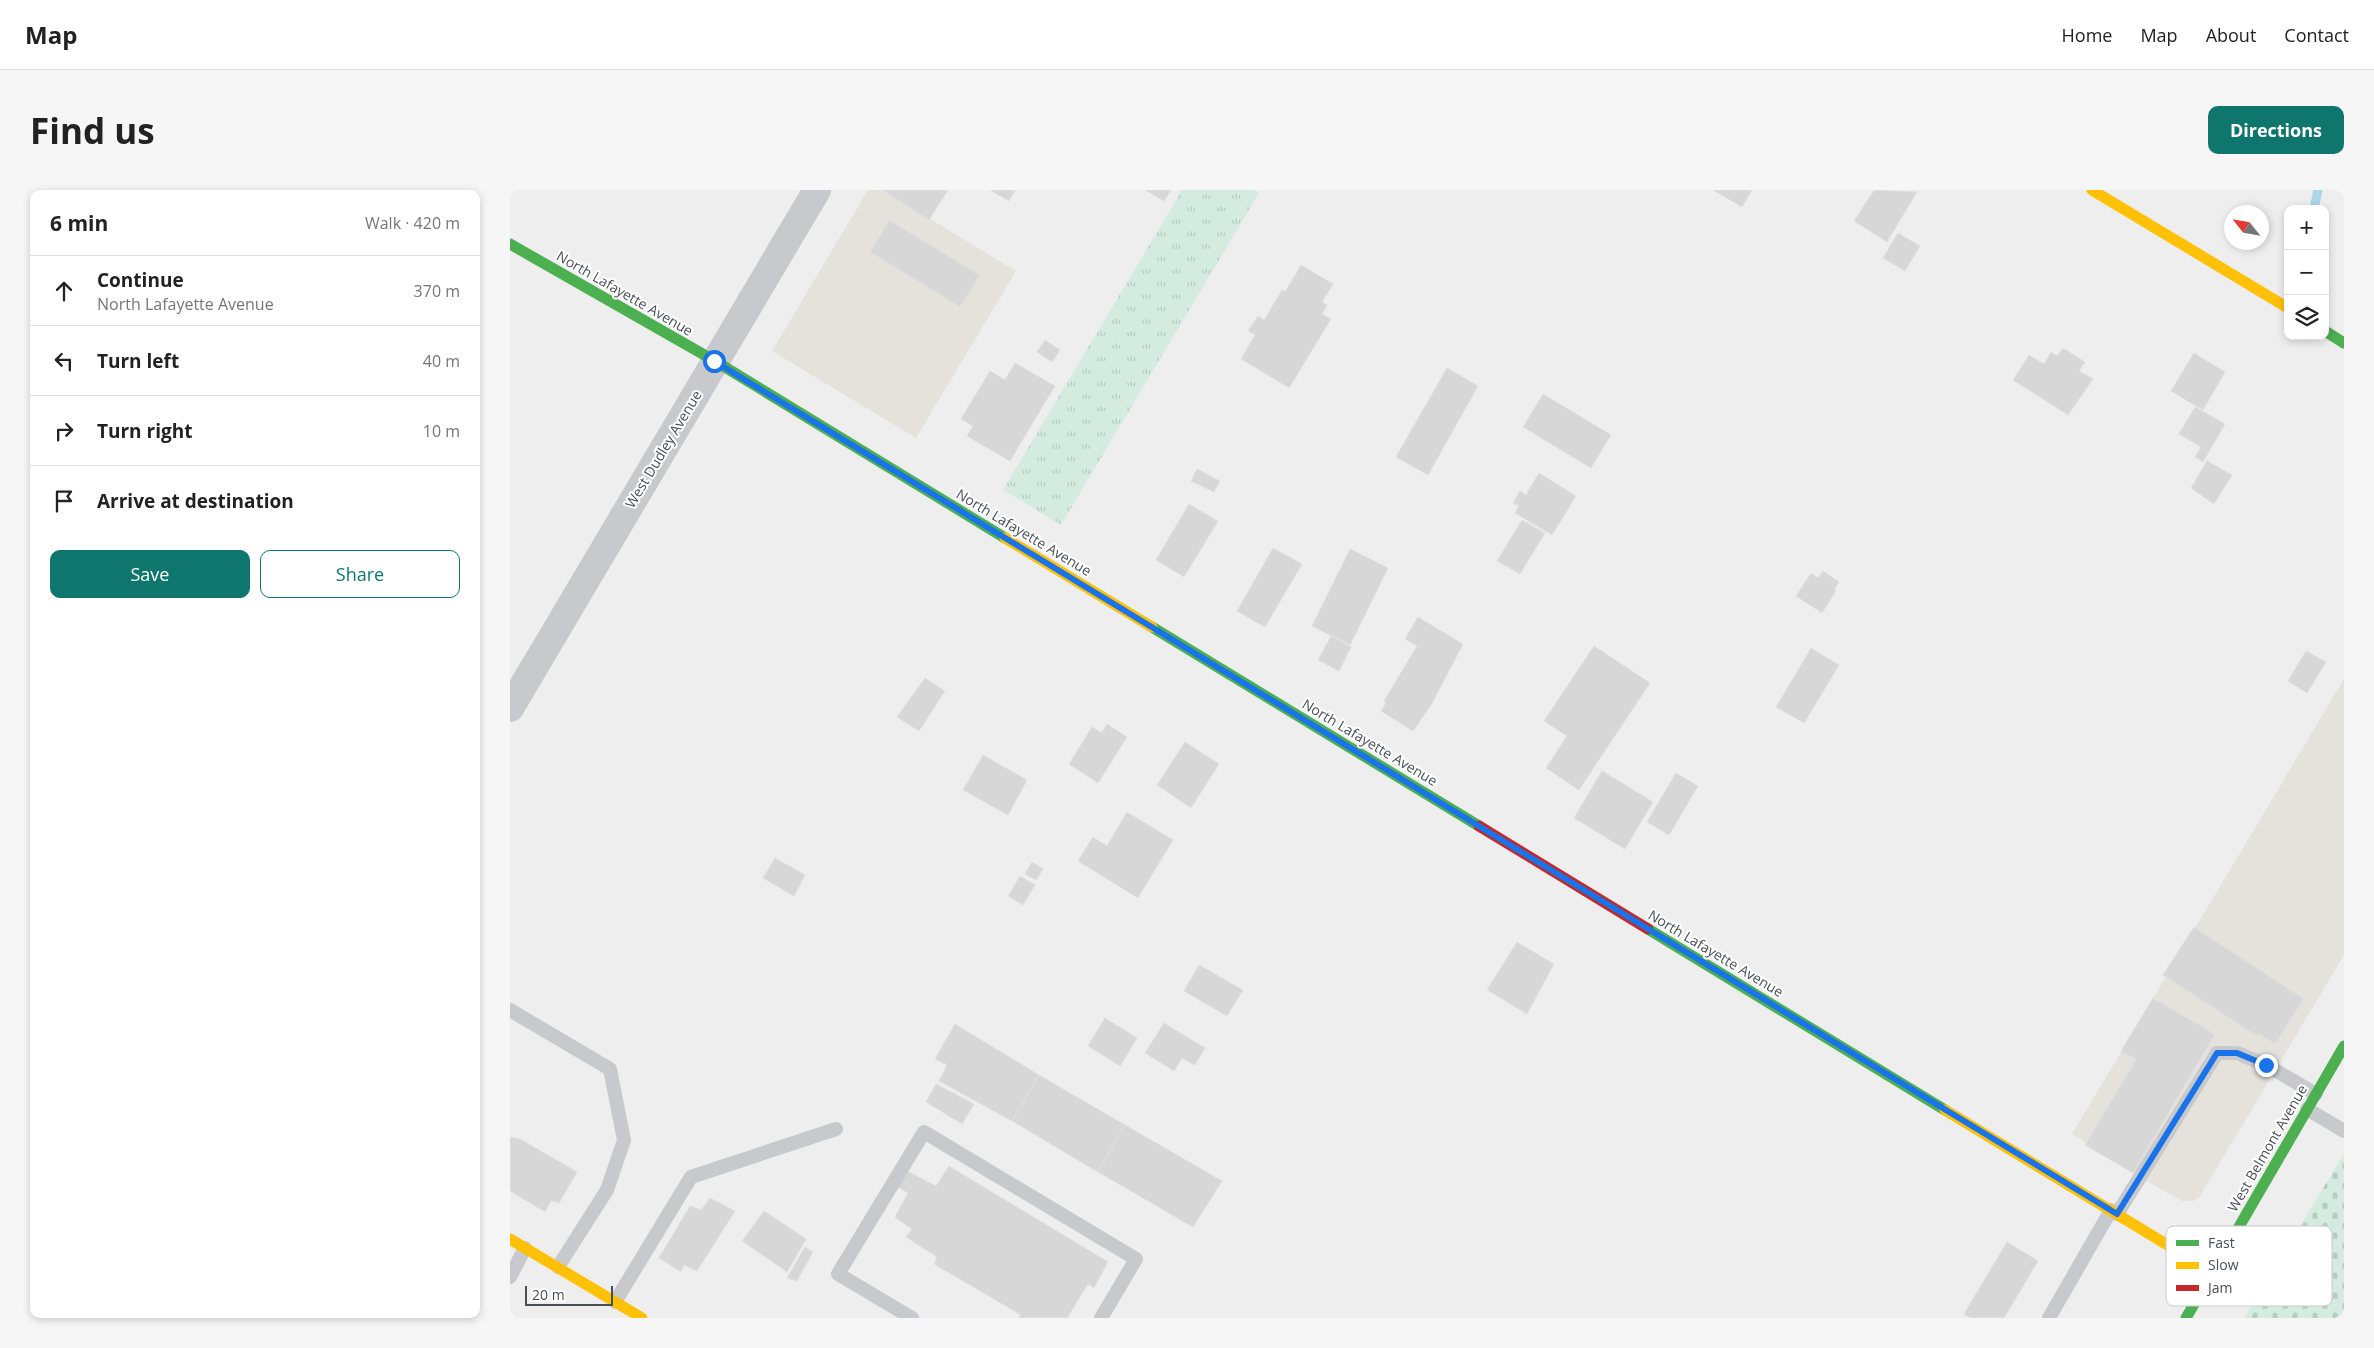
<!DOCTYPE html>
<meta charset="utf-8">
<style>
body{margin:0;font-family:"Open Sans",sans-serif;background:#f6f6f6;color:#222}
.controls{position:absolute;right:15px;top:15px;display:grid;overflow:hidden;border-radius:10px;box-shadow:0 2px 8px #0003}
.controls button{width:45px;height:45px;display:grid;place-items:center;padding:0;border:0;border-bottom:1px solid #e0e0e0;background:#fff;color:#222;font:25px sans-serif}
.compass{position:absolute;left:1714px;top:15px;width:45px;height:45px;border-radius:50%;background:#fff;box-shadow:0 2px 8px #0003;rotate:301deg}
.scale{position:absolute;left:15px;bottom:12px;width:88px;box-sizing:border-box;padding-left:5px;border:2px solid #474f58;border-top:0;font-size:14px;line-height:18px;white-space:nowrap;color:#474f58;-webkit-text-stroke:4px #fff;paint-order:stroke}
.stop{position:absolute;width:15px;height:15px;margin:-11px;border:4px solid #1a73e8;border-radius:50%;background:#fff}
.stop.end{background:#1a73e8;border-color:#fff;box-shadow:0 1px 5px #0008}
.list{margin:0;padding:0;list-style:none}
h2{display:flex;justify-content:space-between;align-items:center;height:65px;margin:0;padding:0 20px;font-size:21px}
h2 small{font-size:16px;font-weight:400;color:#767676}
.list li{display:grid;grid-template-columns:32px 1fr auto;gap:15px;align-items:center;box-sizing:border-box;height:70px;padding:0 20px;border-top:1px solid #e0e0e0}
.list b{display:block;font-size:19px;white-space:nowrap}
.list p{margin:0;font-size:16px;white-space:nowrap;color:#767676}
.list em{font-size:16px;font-style:normal;color:#767676}
.actions{display:flex;gap:10px;padding:15px 20px}
.actions a{flex:1;padding:11px 0;border:1px solid #0f766e;border-radius:10px;text-align:center;font-size:18px;color:#0f766e}
.actions .main{background:#0f766e;color:#fff}
.icon{flex:none;width:28px;height:28px;fill:none;stroke:currentColor;stroke-width:2;stroke-linecap:round;stroke-linejoin:round}
.map{position:relative;flex:none;width:1834px;height:1128px;overflow:hidden;border-radius:10px}
header{display:flex;align-items:center;gap:30px;box-sizing:border-box;height:70px;padding:0 25px;background:#fff;border-bottom:1px solid #e0e0e0}
header strong{font-size:24px}
nav{display:flex;gap:28px;margin-inline-start:auto;font-size:18px}
.intro{display:flex;align-items:center;justify-content:space-between;box-sizing:border-box;height:120px;padding:0 30px}
h1{margin:0;font-size:35px}
.button{padding:12px 22px;border-radius:10px;background:#0f766e;color:#fff;font-size:18px;font-weight:700}
main{display:flex;gap:30px;padding:0 30px}
aside{flex:1;background:#fff;border-radius:10px;box-shadow:0 2px 8px #0003}
.map>svg:first-child{display:block}
</style>
<header>
<strong>Map</strong>
<nav><a>Home</a><a>Map</a><a>About</a><a>Contact</a></nav>
</header>
<div class="intro"><h1>Find us</h1><a class="button">Directions</a></div>
<main>
<aside>
<h2>6 min<small>Walk · 420 m</small></h2>
<ul class="list">
<li><svg class="icon" aria-label="ahead" viewBox="0 0 24 24"><path d="M12 20V5M6 11l6-6 6 6"/></svg><div><b>Continue</b><p>North Lafayette Avenue</p></div><em>370 m</em></li>
<li><svg class="icon" aria-label="left" viewBox="0 0 24 24"><path d="M17 20v-9H6M10 6l-5 5 5 5"/></svg><div><b>Turn left</b></div><em>40 m</em></li>
<li><svg class="icon" aria-label="right" viewBox="0 0 24 24"><path d="M7 20v-9h11M14 6l5 5-5 5"/></svg><div><b>Turn right</b></div><em>10 m</em></li>
<li><svg class="icon" aria-label="arrive" viewBox="0 0 24 24"><path d="M6 21V4h12l-3 4 3 4H6"/></svg><div><b>Arrive at destination</b></div></li>
</ul>
<div class="actions"><a class="main">Save</a><a>Share</a></div>
</aside>
<div class="map">
<svg width="1834" height="1128" viewBox="0 0 1834 1128">
<defs>
<pattern id="grass-tufts" width="24" height="20" patternUnits="userSpaceOnUse" patternTransform="scale(1.25)"><rect width="24" height="20" fill="#d4ecdf"/><path d="M3 7l-1-3M5 7V3M7 7l1-3M15 17l-1-3M17 17v-4M19 17l1-3" fill="none" stroke="#b7ccc1"/></pattern>
<pattern id="cemetery-stones" width="16" height="16" patternUnits="userSpaceOnUse" patternTransform="scale(1.25)"><rect width="16" height="16" fill="#d4ecdf"/><path d="M2 7V4a2 2 0 0 1 4 0v3zM10 15v-3a2 2 0 0 1 4 0v3z" fill="#b7ccc1"/></pattern>
</defs>
<rect width="100%" height="100%" fill="#eee"/>
<path fill="#e4e2db" d="M358 0H372L506 81 406 248 262 161Z
M1834 489V765L1690 1006 1684 1011H1672L1623 983 1562 944Z"/>
<path fill="url(#grass-tufts)" d="M672 0H744L749 3 551 335 493 300Z"/>
<path fill="url(#cemetery-stones)" d="M1834 964V1128H1734Z"/>
<g fill="none" stroke-linecap="round" stroke-linejoin="round">
<path stroke="#abd6e6" stroke-width="9" d="M1804 19 1808 0"/>
</g>
<path fill="#d7d7d8" stroke="#dfe0e1" d="M372 0H438L419 30Z
M480 0H505L499 11Z
M635 0H661L654 11Z
M1203 0H1242L1232 17Z
M1364 0 1407 2 1377 52 1344 31Z
M379 30 470 85 450 117 360 62Z
M1388 43 1410 56 1395 81 1373 68Z
M791 75 823 94 812 112 817 115 812 124 821 129 779 198 731 169 745 145 738 141 748 126 754 130 772 100 775 102Z
M535 150 550 160 542 172 527 162Z
M1553 158 1575 172 1569 181 1583 189 1558 225 1503 190 1519 165 1534 174 1541 162 1547 166Z
M1684 163 1715 182 1693 220 1661 201Z
M505 173 545 196 500 271 457 246 463 236 451 229 480 181 495 190Z
M937 178 968 196 918 285 886 267Z
M1033 204 1101 245 1081 278 1013 237Z
M1685 217 1715 234 1693 272 1685 267 1691 257 1669 244Z
M1697 271 1722 285 1704 314 1681 298Z
M687 279 710 291 704 302 681 291Z
M1029 283 1066 306 1042 345 1005 323 1009 316 1003 313 1010 301 1016 305Z
M679 314 708 331 674 387 646 370Z
M1012 330 1035 343 1010 384 987 371Z
M763 358 792 374 755 437 727 421Z
M840 359 878 378 840 455 802 436Z
M1313 381 1329 392 1324 400 1326 401 1312 423 1286 406 1301 383 1308 388Z
M908 427 953 454 921 515 903 541 871 521 876 513 874 511 907 456 895 449Z
M821 446 841 457 829 481 808 470Z
M1084 456 1140 493 1069 600 1036 578 1057 546 1034 531Z
M1301 458 1329 475 1294 533 1266 517Z
M1796 461 1816 472 1797 503 1778 491Z
M415 488 435 501 409 541 387 527Z
M597 534 617 547 588 593 559 574 582 537 592 543Z
M675 552 709 574 681 618 647 595Z
M473 565 517 590 498 625 453 600Z
M1092 581 1143 612 1115 659 1064 628Z
M1166 583 1188 596 1159 645 1137 632Z
M617 622 663 650 628 708 568 671 583 647 597 656Z
M265 668 295 685 284 706 253 688Z
M522 672 533 679 526 690 515 684Z
M510 686 525 695 513 715 498 706Z
M1684 737 1794 809 1765 854 1748 843 1747 846 1653 785Z
M1007 752 1044 774 1017 824 977 800Z
M689 775 733 800 717 826 674 801Z
M1643 808 1705 844 1623 983 1575 955 1626 869 1611 861Z
M595 828 627 848 610 876 578 856Z
M654 833 695 858 685 875 672 868 664 881 635 863Z
M445 834 529 885 502 931 429 891 437 875 425 869Z
M529 885 615 935 588 982 502 931Z
M426 894 464 914 452 934 416 912Z
M615 935 712 991 683 1037 588 982Z
M0 947 10 949 67 982 49 1013 41 1011 35 1022 0 1001Z
M439 976 598 1072 584 1098 578 1094 557 1128H509L511 1125 424 1074 427 1067 396 1047 402 1039 385 1027 398 1003 386 996 397 981 426 996Z
M200 1008 225 1021 187 1081 174 1075 171 1082 149 1068 180 1016 191 1020Z
M254 1021 296 1049 277 1082 232 1051Z
M1497 1052 1528 1071 1494 1128H1461L1454 1124Z
M295 1057 303 1062 287 1091 277 1088Z"/>
<g fill="none" stroke-linecap="round" stroke-linejoin="round">
<path stroke="#c8c9cc" stroke-width="14" d="M0 820 100 879 114 950 97 1000 48 1077
M1797 919 1834 941
M1607 1024 1707 863H1727L1756 875 1806 904
M0 1087 15 1058
M105 1112 181 987 326 939
M402 1128 328 1084 414 942 626 1069 591 1128
M1539 1128 1601 1020"/>
<path stroke="#c8c9cc" stroke-width="28" d="M0 518 307 0"/>
<path stroke="#4caf50" stroke-width="11" d="M0 54 205 171 495 348
M1815 141 1834 153
M642 437 969 636
M1138 739 1435 920
M1676 1128 1834 856"/>
<path stroke="#ffc107" stroke-width="11" d="M1582 0 1778 118
M495 348 642 437
M1435 920 1702 1082
M0 1049 132 1128"/>
<path stroke="#c62828" stroke-width="11" d="M969 636 1138 739"/>
</g>
<g fill="none" stroke-linecap="round" stroke-linejoin="round">
<path stroke="#1a73e8" stroke-width="6" d="M204 171 1607 1024 1707 863H1727L1756 875"/>
</g>
<g text-anchor="middle" dominant-baseline="central" stroke-width="4" stroke-linejoin="round" paint-order="stroke">
<g font-size="14" fill="#474f58" stroke="#fff">
<text transform="translate(115 103) rotate(30)">North Lafayette Avenue</text>
<text transform="translate(153 259) rotate(-59)">West Dudley Avenue</text>
<text transform="translate(514 342) rotate(31)">North Lafayette Avenue</text>
<text transform="translate(860 552) rotate(31)">North Lafayette Avenue</text>
<text transform="translate(1206 763) rotate(31)">North Lafayette Avenue</text>
<text transform="translate(1757 958) rotate(-60)">West Belmont Avenue</text>
</g>
</g>
<rect x="1656" y="1036" width="166" height="80" rx="8" fill="#fff" stroke="#c8cacd" stroke-width="1"/>
<rect x="1666" y="1050" width="23" height="6" fill="#4caf50"/>
<rect x="1666" y="1072" width="23" height="7" fill="#ffc107"/>
<rect x="1666" y="1095" width="23" height="6" fill="#c62828"/>
<g font-size="14" fill="#474f58">
<text x="1698" y="1058">Fast</text>
<text x="1698" y="1080">Slow</text>
<text x="1698" y="1103">Jam</text>
</g>
</svg>
<div class="controls">
<button>+</button>
<button>−</button>
<button><svg class="icon" aria-label="layers" viewBox="0 0 24 24"><path d="M12 4l9 5-9 5-9-5zM3 14l9 5 9-5"/></svg></button>
</div>
<svg class="compass" viewBox="-18 -18 36 36"><path d="M0-13l5 13h-10z" fill="#e53935"/><path d="M0 13l5-13h-10z" fill="#767676"/></svg>
<div class="scale">20 m</div>
<div class="stop" style="left:204px;top:171px"></div>
<div class="stop end" style="left:1756px;top:875px"></div>
</div>
</main>
